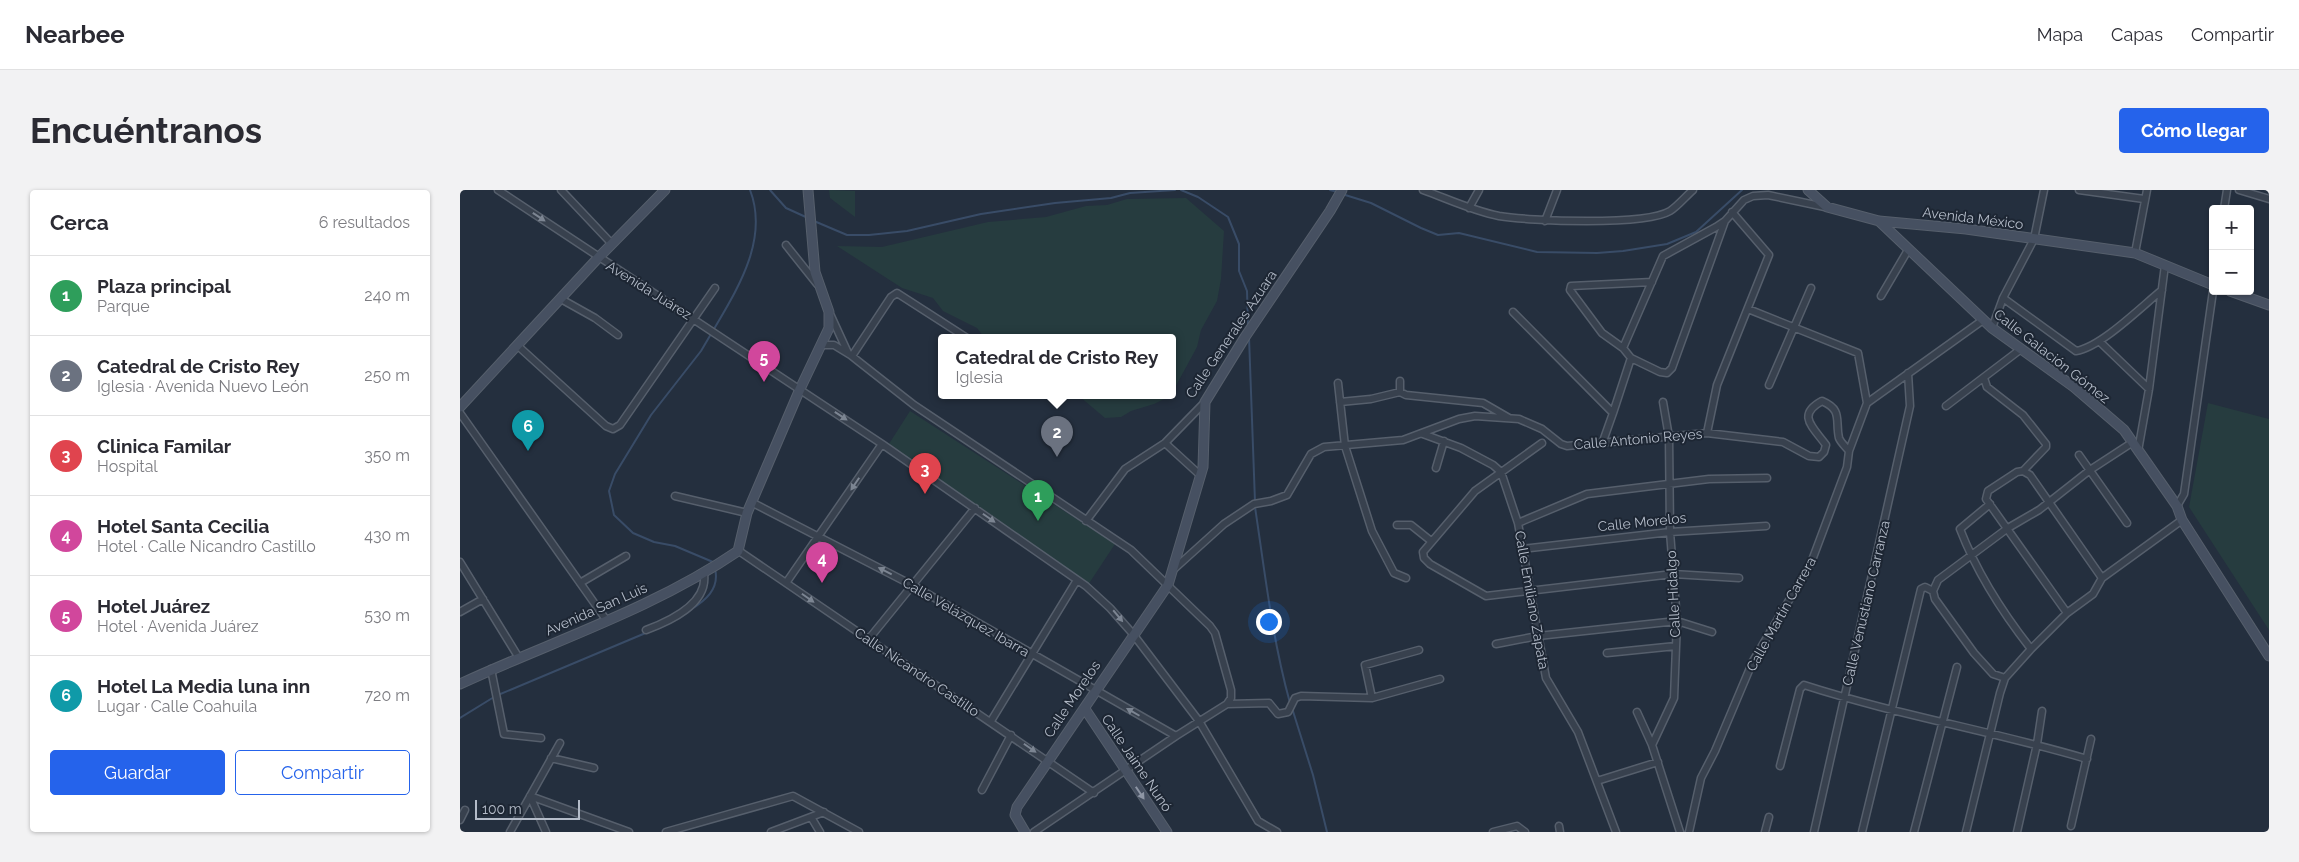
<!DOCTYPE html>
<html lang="es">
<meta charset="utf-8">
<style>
body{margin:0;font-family:Raleway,sans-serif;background:#f2f2f3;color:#2b2b33}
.controls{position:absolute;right:15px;top:15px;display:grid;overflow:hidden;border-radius:5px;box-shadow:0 1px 4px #0004}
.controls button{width:45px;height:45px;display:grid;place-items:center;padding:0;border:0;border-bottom:1px solid #e1e1e2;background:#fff;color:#2b2b33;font:25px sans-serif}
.scale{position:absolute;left:15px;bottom:12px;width:105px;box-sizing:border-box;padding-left:5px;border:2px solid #b4bcc9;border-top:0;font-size:14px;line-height:18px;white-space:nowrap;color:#b4bcc9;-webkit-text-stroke:4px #1d2633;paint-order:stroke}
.you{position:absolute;left:808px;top:431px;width:18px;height:18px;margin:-12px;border:4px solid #fff;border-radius:50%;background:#1a73e8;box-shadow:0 0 0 8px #1a73e833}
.badge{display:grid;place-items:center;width:32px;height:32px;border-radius:50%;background:#2563eb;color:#fff;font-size:16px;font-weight:700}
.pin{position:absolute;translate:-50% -41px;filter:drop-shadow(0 1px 2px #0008)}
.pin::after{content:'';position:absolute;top:26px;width:18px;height:15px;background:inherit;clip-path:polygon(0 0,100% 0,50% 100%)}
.popup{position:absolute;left:478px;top:144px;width:238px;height:65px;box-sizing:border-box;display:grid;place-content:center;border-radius:5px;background:#fff;filter:drop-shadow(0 1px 4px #0005);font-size:16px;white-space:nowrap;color:#7c7c81}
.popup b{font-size:19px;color:#2b2b33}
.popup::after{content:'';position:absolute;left:50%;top:100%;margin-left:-10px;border:10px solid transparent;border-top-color:#fff}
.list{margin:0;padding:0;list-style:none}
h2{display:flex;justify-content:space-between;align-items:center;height:65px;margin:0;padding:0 20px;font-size:21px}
h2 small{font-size:16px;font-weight:400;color:#7c7c81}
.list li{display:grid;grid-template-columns:32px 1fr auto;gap:15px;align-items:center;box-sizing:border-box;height:80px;padding:0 20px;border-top:1px solid #e1e1e2}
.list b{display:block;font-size:19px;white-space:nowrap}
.list p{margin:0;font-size:16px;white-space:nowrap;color:#7c7c81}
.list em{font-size:16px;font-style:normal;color:#7c7c81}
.actions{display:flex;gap:10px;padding:15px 20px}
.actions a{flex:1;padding:11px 0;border:1px solid #2563eb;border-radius:5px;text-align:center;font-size:18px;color:#2563eb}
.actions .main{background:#2563eb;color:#fff}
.map{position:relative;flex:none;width:1809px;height:642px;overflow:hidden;border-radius:5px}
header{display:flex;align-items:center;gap:30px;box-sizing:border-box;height:70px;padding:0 25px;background:#fff;border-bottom:1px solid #e1e1e2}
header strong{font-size:24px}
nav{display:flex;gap:28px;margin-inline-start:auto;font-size:18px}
.intro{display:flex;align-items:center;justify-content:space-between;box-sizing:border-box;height:120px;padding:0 30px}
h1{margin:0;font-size:35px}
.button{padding:12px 22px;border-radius:5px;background:#2563eb;color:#fff;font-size:18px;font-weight:700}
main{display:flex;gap:30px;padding:0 30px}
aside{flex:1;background:#fff;border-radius:5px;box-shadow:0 1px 4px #0004}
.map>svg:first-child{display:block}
</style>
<header>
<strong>Nearbee</strong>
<nav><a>Mapa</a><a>Capas</a><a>Compartir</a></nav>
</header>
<div class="intro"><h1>Encuéntranos</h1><a class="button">Cómo llegar</a></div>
<main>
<aside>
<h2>Cerca<small>6 resultados</small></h2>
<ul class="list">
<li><span class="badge" style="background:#2e9e5b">1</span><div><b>Plaza principal</b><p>Parque</p></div><em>240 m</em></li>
<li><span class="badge" style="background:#6b7280">2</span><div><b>Catedral de Cristo Rey</b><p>Iglesia · Avenida Nuevo León</p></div><em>250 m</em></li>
<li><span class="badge" style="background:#e0444e">3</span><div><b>Clinica Familar</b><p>Hospital</p></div><em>350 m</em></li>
<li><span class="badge" style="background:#d1479c">4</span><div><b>Hotel Santa Cecilia</b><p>Hotel · Calle Nicandro Castillo</p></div><em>430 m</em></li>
<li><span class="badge" style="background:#d1479c">5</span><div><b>Hotel Juárez</b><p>Hotel · Avenida Juárez</p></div><em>530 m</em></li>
<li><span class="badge" style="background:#0f9aa8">6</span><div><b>Hotel La Media luna inn</b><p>Lugar · Calle Coahuila</p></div><em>720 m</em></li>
</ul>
<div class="actions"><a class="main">Guardar</a><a>Compartir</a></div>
</aside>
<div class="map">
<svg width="1809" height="642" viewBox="0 0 1809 642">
<rect width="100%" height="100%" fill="#242f3e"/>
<path fill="#263c3f" d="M369 0 395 1V27L370 8Z
M726 8 764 41 761 89 757 111 741 140 737 157 712 203V148H529L524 147 517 138 483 121 473 108 442 98 377 56 422 57 528 32 586 27 626 16 647 15 667 9Z
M619 206H710L694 214 671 221 661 227 645 228Z
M1748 213 1809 229V440L1729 317Z
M450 221 655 354 628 395 505 308 427 257Z"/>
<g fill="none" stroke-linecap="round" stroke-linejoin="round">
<path stroke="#394c67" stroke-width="2" d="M310 0 326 18 348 28
M721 0 738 7 768 27 779 54V81L787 101 788 137
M870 0 878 2
M882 4 911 13 961 38 978 45 999 43 1077 62 1137 63 1163 61 1207 54 1236 42 1282 0
M354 31 387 45H409L447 41 521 24 595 13 651 8 670 3 715 0
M254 139C278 98 309 49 290 0
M251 144 241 161 191 225 155 284 149 301 154 325 173 343 194 352 215 356 253 372
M789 147 795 312
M795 317C805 383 812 448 830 513
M230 420C245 411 260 399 255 379
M38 505 188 442
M832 518 853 585 867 642
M0 528 34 507"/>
<g stroke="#565f6c" stroke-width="9">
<path id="street" d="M38 0 422 254 626 396 650 418 673 444 739 531 798 631 817 642
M101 0 152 54
M963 0C988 9 1013 21 1039 26 1070 31 1185 36 1210 21 1218 16 1226 6 1233 0
M1619 0 1684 9
M1779 0 1809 9
M1009 18 1019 0
M1764 19 1767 0
M1085 31 1097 0
M326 55 357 94
M1675 63 1687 0
M1192 92 1111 96 1110 100 1142 143 1163 158 1171 168 1200 182 1207 183 1212 178 1265 31
M1421 106 1448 60
M1543 108 1616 161C1641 157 1681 117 1702 100
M101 109 135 128 158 145
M1053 122 1153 223 1142 254
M371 126 388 163 398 171 454 215 671 360 750 436 755 443 771 500V508L767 514 716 546 574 642
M1532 138 1543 108 1574 49 1584 0
M1639 151 1689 199
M363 155H374L392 166 431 107 437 103 507 148
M58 156 146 236 153 239 160 235 255 98
M1163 158 1203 66 1256 37 1265 31 1284 10 1293 6 1308 5 1365 17
M1524 188 1527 197 1563 225 1586 254V257L1563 281 1557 282 1528 301 1526 309 1607 423
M940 191V202L946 205 1023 213 1049 228
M878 193 885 256 912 341 934 383 946 388
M1309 195 1351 98
M880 212 911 209 940 202
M1407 213 1523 130
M1486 216 1561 159
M0 223 147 431
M1153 223 1171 168
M1247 243 1257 195 1309 65 1272 22
M963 244 1001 258 1033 275 1041 282 1058 333 1086 488 1118 542 1156 642
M705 253 740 285
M1082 253 1015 301 963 362 964 368 970 374 1026 406 1213 384 1279 388
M1678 261 1689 199 1705 75
M1619 265 1667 333
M976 278 984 251
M1563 281 1570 285 1642 388
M215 306 287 323
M293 313 452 395 716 546
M1530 314 1500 339C1517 383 1542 422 1571 459
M1717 316 1724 304 1753 101
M626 331 665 279 705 253 745 212
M1058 333 1127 304 1249 289 1307 288
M937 335H951L971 351
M1062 359 1210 342 1306 336
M279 361 634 603
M0 372 59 468
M713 380 764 334 794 314 811 311 827 305 851 264 864 257 943 250 999 229 1015 226 1059 229 1082 239 1101 254 1107 256 1247 243 1323 252 1349 266 1359 267 1364 262 1366 255C1353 237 1336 225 1362 211 1383 220 1375 230 1379 248 1381 253 1386 257 1389 261
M120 393 166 366
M326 393 422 254
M1473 401 1478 390 1548 338 1579 320 1630 280 1673 252
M1473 401 1475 409 1514 463 1533 484 1545 488
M0 422 23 409
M186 440C210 431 248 414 244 384
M408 450 515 318
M1036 454 1078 446 1217 431 1252 442
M1147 463 1216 456
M31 479 44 544 81 548
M912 508 905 475 959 460
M767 514 809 513 818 524 828 522 835 508 841 506 912 508 980 489
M1177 522 1192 555 1220 642
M531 531 617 390
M1192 555 1214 508 1217 431 1210 342 1209 247 1203 212
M91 568 134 578
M1320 576 1340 499 1344 495C1437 525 1533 541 1627 569
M1137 591 1198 572
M522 600 551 545
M70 606 169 642
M70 606 86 642
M351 627 360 642
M0 630 5 620
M1099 636 1100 642
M1611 636 1631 549
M50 642 100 553
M206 642 333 606 399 642
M311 642 364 622
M1033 642 1057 636 1065 642
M1229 642 1241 588 1255 561 1293 471 1351 373 1387 277 1389 261 1407 213 1398 163 1288 119
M1305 642 1309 627
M1354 642 1450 216 1448 183
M1402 642 1461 399 1465 397 1473 401
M1454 642 1497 477
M1506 642 1540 503 1545 488 1571 459 1607 423 1633 404 1642 388 1722 330
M1557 642 1577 554 1582 521"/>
</g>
<g stroke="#565f6c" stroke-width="11">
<path id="secondary" d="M1348 0 1367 17 1419 31 1506 39 1675 63 1753 95
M1419 31 1532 138 1614 197 1664 240 1717 316 1722 330 1809 466
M1770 101 1809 115
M0 217 138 68 205 0
M0 494C93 451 193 419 278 361L287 323 340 199 369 138V122L355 82 348 0
M625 519 707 642
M565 642 555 625 557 617 708 395 743 277 745 212 785 147 870 21 882 0"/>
</g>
<use href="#street" stroke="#38414e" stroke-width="6"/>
<use href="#secondary" stroke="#465061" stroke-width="9"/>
</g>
<defs><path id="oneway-solid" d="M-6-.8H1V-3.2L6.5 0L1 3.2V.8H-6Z" transform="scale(1.25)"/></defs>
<g fill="#7c8592">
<use href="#oneway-solid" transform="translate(79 27) rotate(34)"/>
<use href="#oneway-solid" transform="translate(381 226) rotate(34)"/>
<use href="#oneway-solid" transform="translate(395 294) rotate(124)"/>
<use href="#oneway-solid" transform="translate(529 328) rotate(35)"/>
<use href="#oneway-solid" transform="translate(425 381) rotate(-153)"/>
<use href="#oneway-solid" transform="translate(348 408) rotate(35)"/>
<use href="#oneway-solid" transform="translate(658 426) rotate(50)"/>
<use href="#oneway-solid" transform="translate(673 522) rotate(-150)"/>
<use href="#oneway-solid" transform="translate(570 558) rotate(35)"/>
</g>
<use fill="#8e96a5" href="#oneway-solid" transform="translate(680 603) rotate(56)"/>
<g text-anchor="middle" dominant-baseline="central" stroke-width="4" stroke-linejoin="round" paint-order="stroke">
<g font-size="14" fill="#b4bcc9" stroke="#1d2633">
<text transform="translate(1513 28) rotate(7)">Avenida México</text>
<text transform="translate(189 100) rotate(32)">Avenida Juárez</text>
<text transform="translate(771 144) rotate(-56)">Calle Generales Azuara</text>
<text transform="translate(1592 166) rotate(38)">Calle Galación Gómez</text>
<text transform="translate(1178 249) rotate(-5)">Calle Antonio Reyes</text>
<text transform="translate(1182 332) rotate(-6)">Calle Morelos</text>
<text transform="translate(1213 404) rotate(-93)">Calle Hidalgo</text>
<text transform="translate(1072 410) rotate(80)">Calle Emiliano Zapata</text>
<text transform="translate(1406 413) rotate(-77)">Calle Venustiano Carranza</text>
<text transform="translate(136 419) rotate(-24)">Avenida San Luis</text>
<text transform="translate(1321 424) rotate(-61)">Calle Martín Carrera</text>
<text transform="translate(506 427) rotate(30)">Calle Velázquez Ibarra</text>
<text transform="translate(457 482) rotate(34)">Calle Nicandro Castillo</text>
<text transform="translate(612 509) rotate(-56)">Calle Morelos</text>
<text transform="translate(677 573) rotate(56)">Calle Jaime Nunó</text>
</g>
</g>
</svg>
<div class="controls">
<button>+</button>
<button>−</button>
</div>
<div class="scale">100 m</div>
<div class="you"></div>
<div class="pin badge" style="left:578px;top:331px;background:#2e9e5b">1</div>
<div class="pin badge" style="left:597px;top:267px;background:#6b7280">2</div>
<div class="popup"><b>Catedral de Cristo Rey</b>Iglesia</div>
<div class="pin badge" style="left:465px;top:304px;background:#e0444e">3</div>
<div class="pin badge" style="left:362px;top:393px;background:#d1479c">4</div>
<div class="pin badge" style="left:304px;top:192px;background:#d1479c">5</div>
<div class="pin badge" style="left:68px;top:261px;background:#0f9aa8">6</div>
</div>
</main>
